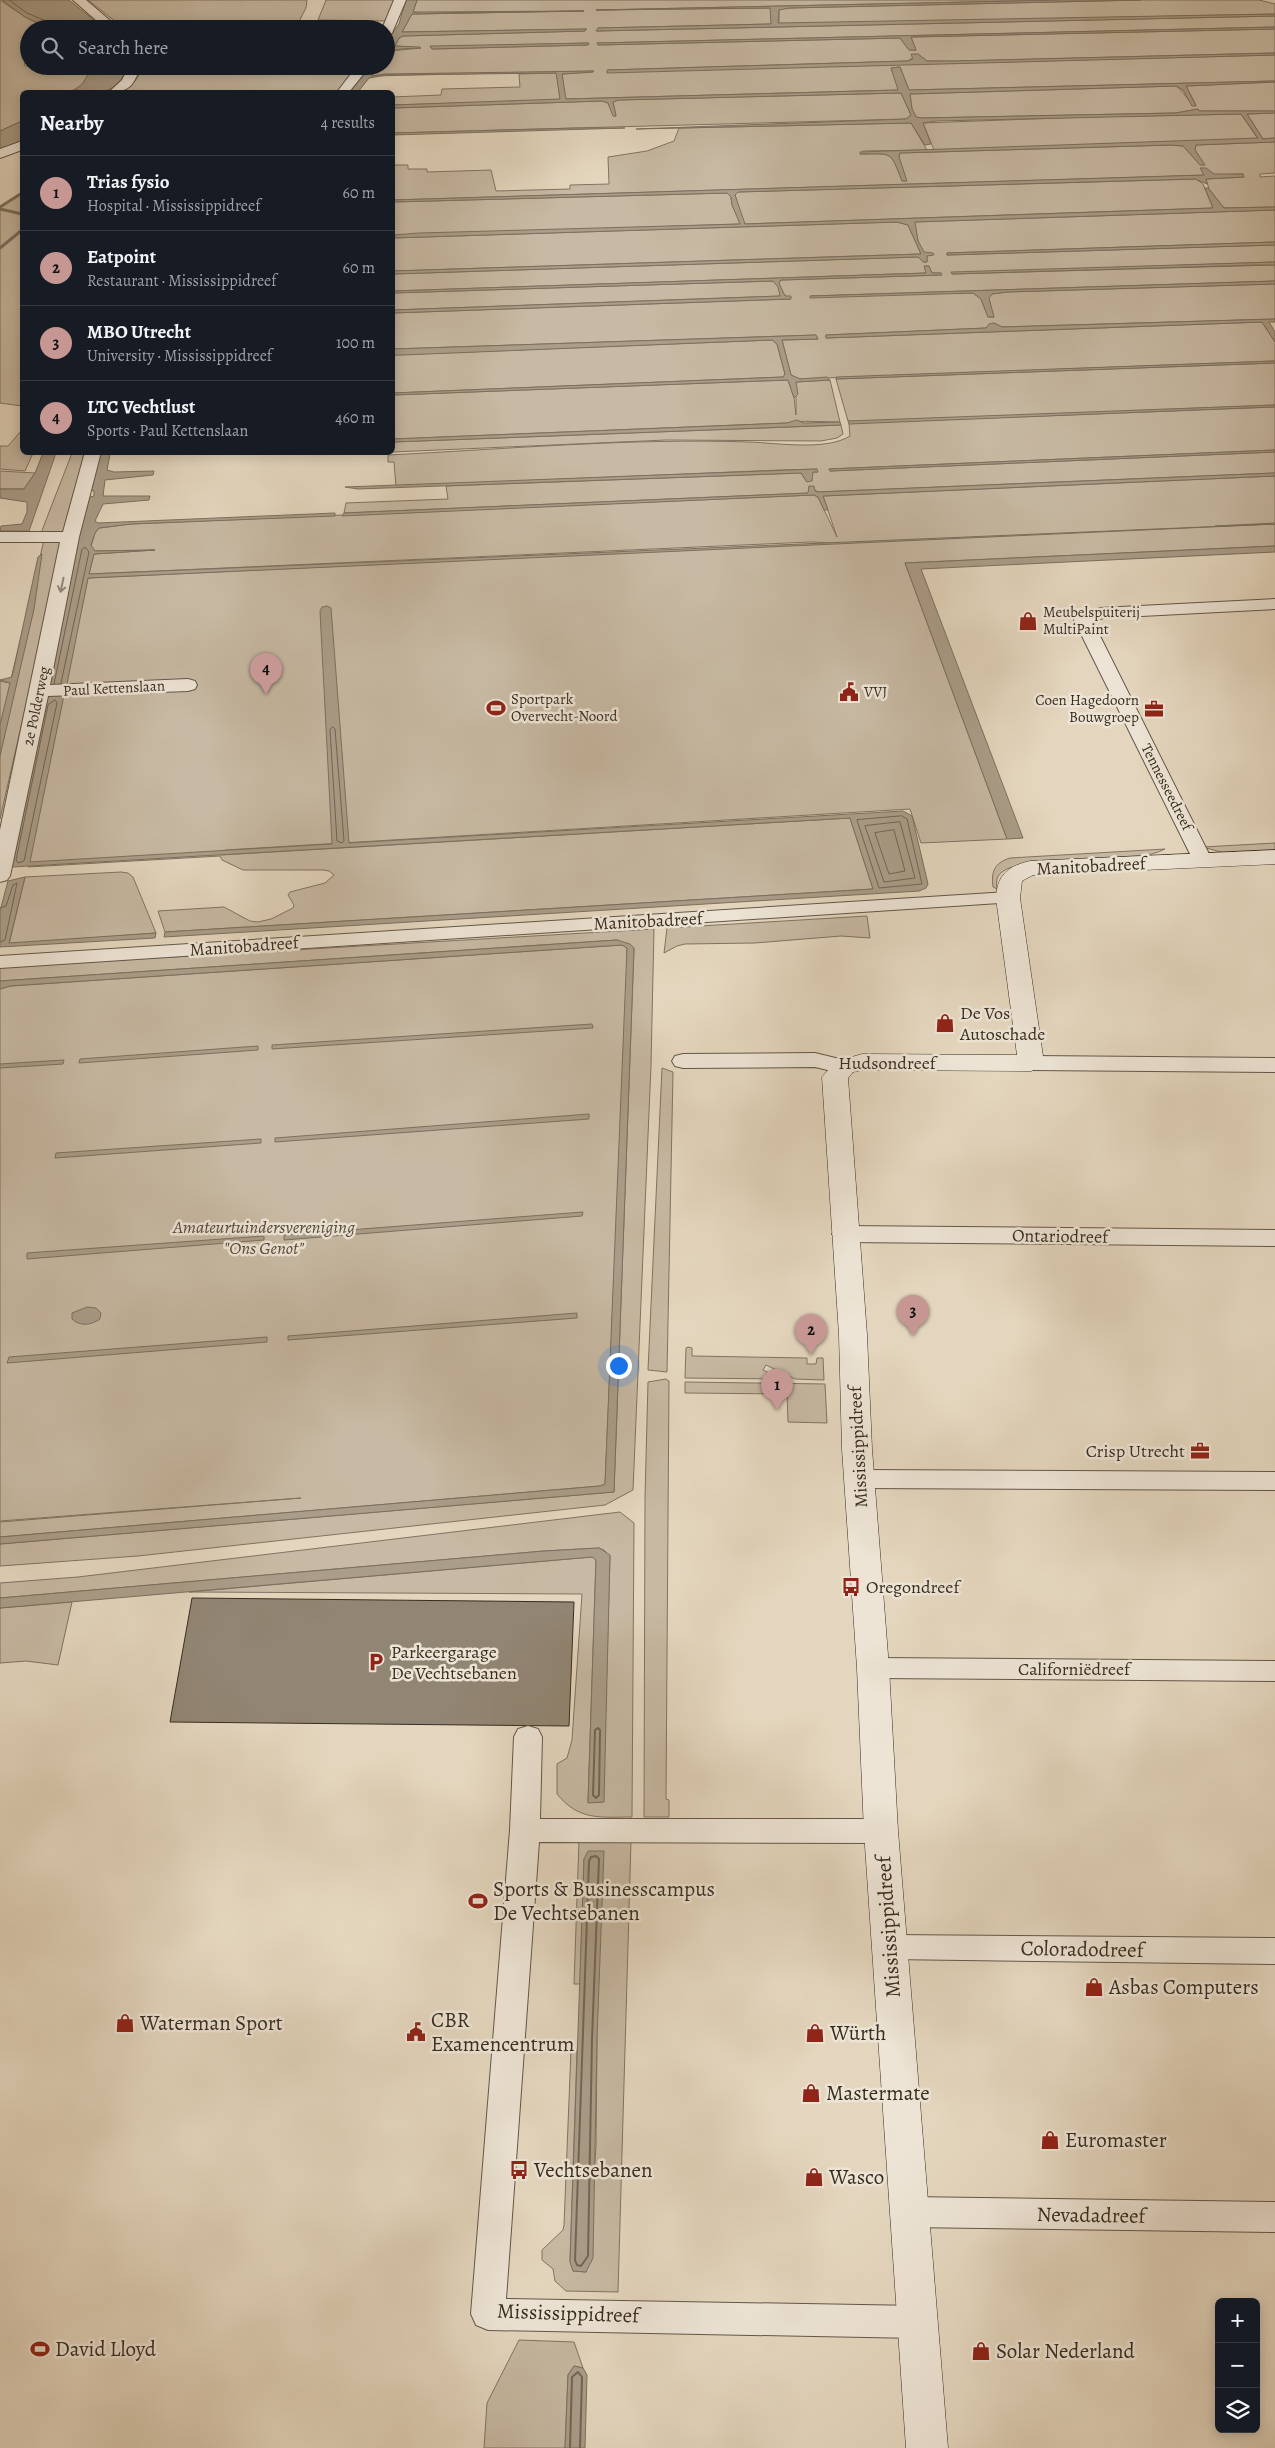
<!DOCTYPE html>
<meta charset="utf-8">
<style>
body{margin:0;font-family:Alegreya,serif;background:#242831;color:#f1f3f6}
.controls{position:absolute;right:15px;bottom:15px;display:grid;overflow:hidden;border-radius:8px;box-shadow:0 2px 12px #0003}
.controls button{width:45px;height:45px;display:grid;place-items:center;padding:0;border:0;border-bottom:1px solid #363941;background:#171b24;color:#f1f3f6;font:25px sans-serif}
.you{position:absolute;left:618px;top:1365px;width:18px;height:18px;margin:-12px;border:4px solid #fff;border-radius:50%;background:#1a73e8;box-shadow:0 0 0 8px #1a73e833}
.badge{display:grid;place-items:center;width:32px;height:32px;border-radius:50%;background:#c59692;color:#111;font-size:16px;font-weight:700}
.pin{position:absolute;translate:-50% -41px;filter:drop-shadow(0 1px 2px #0008)}
.pin::after{content:'';position:absolute;top:26px;width:18px;height:15px;background:inherit;clip-path:polygon(0 0,100% 0,50% 100%)}
.list{margin:0;padding:0;list-style:none}
h2{display:flex;justify-content:space-between;align-items:center;height:65px;margin:0;padding:0 20px;font-size:21px}
h2 small{font-size:16px;font-weight:400;color:#9ea1a6}
.list li{display:grid;grid-template-columns:32px 1fr auto;gap:15px;align-items:center;box-sizing:border-box;height:75px;padding:0 20px;border-top:1px solid #363941}
.list b{display:block;font-size:19px;white-space:nowrap}
.list p{margin:0;font-size:16px;white-space:nowrap;color:#9ea1a6}
.list em{font-size:16px;font-style:normal;color:#9ea1a6}
.icon{flex:none;width:28px;height:28px;fill:none;stroke:currentColor;stroke-width:2;stroke-linecap:round;stroke-linejoin:round}
.map{position:relative;flex:none;width:1275px;height:2448px;overflow:hidden}
.search{position:absolute;background:#171b24;box-shadow:0 2px 12px #0003;left:20px;top:20px;width:375px;height:55px;display:flex;align-items:center;gap:12px;box-sizing:border-box;padding:0 18px;border-radius:28px;color:#9ea1a6;font-size:19px}
.panel{position:absolute;background:#171b24;box-shadow:0 2px 12px #0003;left:20px;top:90px;width:375px;height:365px;border-radius:8px}
.map>svg:first-child{display:block}
</style>
<div class="map">
<svg width="1275" height="2448" viewBox="0 0 1275 2448">
<rect width="100%" height="100%" fill="#e4d6be"/>
<filter id="stains"><feTurbulence type="fractalNoise" baseFrequency=".004" numOctaves="4"/><feColorMatrix values="0 0 0 0 .2 0 0 0 0 .09 0 0 0 0 .02 0 0 0 .5 -.17"/></filter>
<radialGradient id="worn" r=".72"><stop offset=".6" stop-color="#630" stop-opacity="0"/><stop offset="1" stop-color="#630" stop-opacity=".3"/></radialGradient>
<path fill="#c7b9a3" stroke="#807362" fill-rule="evenodd" d="M0 0 25 17 50 29H29V62L24 64 25 66H93C80 102 54 92 22 92V121L0 131Z
M88 0H307L306 8 295 29H125Z
M326 0H397L390 21 318 20Z
M417 0H1063L596 10 771 8 773 15 771 24 598 28 597 31 1275 16V27L597 43 598 45 900 38 909 50H916L911 37 1275 29V53L956 61H927L918 54 908 61 608 70 607 72 1275 55V81L909 90 900 67 891 68 899 90 565 99 562 74 593 72V71L370 76 378 66H386V55L390 51 421 48 395 46 399 38 403 36 585 31 586 29 402 32 412 14 584 11 413 12ZM588 43V45L432 49 430 47Z
M1141 0H1259L1275 4V14L779 24V9L789 8Z
M142 66H356L337 92H123C132 85 140 78 142 66Z
M557 73 560 100 394 105 392 97 441 95 442 89 520 87 519 74Z
M1275 82V111H1199L1198 109 1176 113 922 118 916 117 912 109 910 94 1176 86C1185 92 1186 101 1196 105L1186 86Z
M901 93 911 115 906 119 393 133 392 108 602 101 608 103 614 116H616L613 102 619 100Z
M1275 113V138L1263 139 1247 114Z
M1241 114 1258 139 934 150 923 123 1086 117Z
M911 123 927 150 863 151 860 154C893 154 890 150 902 181H906L899 157 900 153 1171 145 1183 146 1200 164 1204 165 1195 150 1196 145 1275 142V173L1260 174V177L1275 176V207L1224 208 1209 189 1206 179 1244 177 1243 174 393 200 392 165H408V169H427V172L491 170 496 191 570 189V185L609 184 608 157 647 151 674 141 679 128Z
M1196 179 1203 184 1213 208 744 224 735 195 738 192Z
M727 193 731 197 732 205 741 224 393 235 392 202Z
M22 194V193V406L0 403V207Z
M1275 210V242L947 253V255L1275 245V262L951 273 952 274 1275 265V281L811 296 973 293 981 299 988 317H994L988 298 992 294 1007 292 1275 284V319L1002 327 994 323 986 328 826 335V338L1262 322 1275 342V361L800 379 791 375 782 340 818 339 816 335 393 349 392 313 791 299C783 295 781 291 779 283L781 280 941 275V273H932L929 266H925L927 273 393 291V274L918 257 923 262H927V255L933 254 924 253 918 241 914 222Z
M897 222 908 225 921 254 393 271 392 238Z
M773 281 778 286 781 296 393 310 392 293Z
M772 340 777 344 785 374 783 377 393 393 392 355Z
M1275 363V405L875 421H848L836 379Z
M788 380 794 398 796 415V382L830 380 840 422C826 422 797 420 787 423L393 439 392 395Z
M1275 407V450L829 469 830 471 1275 452V473L818 492 809 486V493L344 513 346 503 448 499 446 486 801 473 807 482 813 472H817V469L781 470 396 486 394 462H388V455C508 449 629 438 749 442 777 443 826 451 850 436L849 424 859 423Z
M841 425 843 434 837 438 821 441 666 440 393 452V442Z
M21 431 22 452 33 453 25 471 0 469V446H8Z
M72 453H84L66 534 41 533Z
M0 471 35 473 24 489H0Z
M1275 476V523L1215 526 1275 524V546L905 563 1007 839 921 843 910 809 225 850 221 855 850 818 873 889 165 932 158 911 224 907 250 921 258 922 271 919 293 908 294 905 288 895 290 892 325 883 334 875 329 871 323 870H243L222 860 220 856 28 867 88 578 838 543 810 542 89 574 94 554 155 550 94 551 91 546 95 533 99 528 131 524 814 495 818 497 837 537 823 496Z
M44 540 63 542 0 819V681L10 683Z
M1275 843V851L1224 853 1203 847Z
M1165 849C1136 864 1071 859 1035 863 1024 865 1011 865 1002 872 996 876 996 883 997 889L993 887C991 872 994 863 1010 858Z
M121 872 128 873 133 877 156 933 9 944 25 877Z
M867 916 870 938 841 936 755 943 685 944 677 946 664 953 667 928Z
M654 929 651 1065 633 1490 605 1505 138 1556 0 1566V1544L614 1492 634 948 617 940 0 981V967Z
M622 945 627 948V978L605 1484 600 1486 0 1537V1522L301 1498 0 1521V989L10 986Z
M662 1068 673 1072 667 1372 648 1370Z
M688 1347 692 1348V1356L807 1358V1364H816L817 1358H823L824 1380 795 1379 766 1365 763 1370 782 1379 685 1378 686 1348Z
M666 1379 669 1381 666 1799 669 1800V1817H644L645 1497 648 1382Z
M685 1382 825 1384 827 1423 788 1422 787 1394 685 1393Z
M620 1512 634 1523 632 1817C600 1817 579 1821 557 1794V1764L567 1758 572 1740 582 1594 189 1592 592 1557 596 1559 588 1802H603L610 1556 604 1550 599 1548 544 1551 0 1598V1583L78 1577Z
M72 1602 58 1665 26 1661 0 1663V1608Z
M579 1841H631L618 2292 566 2291 555 2281 553 2269 542 2260V2250L563 2230 564 2225 571 2050H577L570 2261 573 2271 586 2272 596 2147 597 2039 584 1859 580 1984H574Z
M519 2340 574 2342 583 2368 574 2366 568 2375 565 2448H484L487 2403Z"/>
<path fill="#aa9d89" stroke="#7c705f" d="M2 0H69L105 29H50L25 17Z
M406 0H417L413 12 419 13 584 11 412 14 402 32 587 29 585 31 403 36 399 38 395 46 420 47 421 48C410 49 394 47 386 55V42L399 24Z
M1063 0H1141L789 8 779 10 778 23 1275 14V16L596 31 598 28 771 24 770 8 596 10Z
M1275 27V29L911 37 916 50H909L900 38 598 45 597 43Z
M589 43 588 45 432 49 430 46Z
M1275 53V55L1204 57 607 73V70L908 61 913 59 911 54H918L927 61H956Z
M93 66H129C114 96 103 92 73 92L83 83Z
M369 66H378L371 76 385 74 594 71 593 72 562 74 566 99 898 90 891 68 900 67 909 90 1275 81V82L1186 86 1196 106H1192L1183 90 1176 86 910 94 912 109 916 117 922 118 1176 113 1198 109 1199 111H1275V113L1247 114 1263 139 1275 138V142L1196 145 1195 150 1205 165H1200L1183 146 1171 145 900 153 899 157 907 181H902C890 150 893 154 860 154V152L1258 138 1241 114 936 121 923 123 931 144 925 145 911 123 636 129 906 119 911 115 901 93 619 100 613 102 616 116H613L608 103 602 101 393 108V105L560 99 556 73 386 75 369 78 358 92H349Z
M22 121V141L0 151V131Z
M577 128H625L392 135 393 133Z
M1200 168H1206L1214 174H1243L1244 177 1206 179 1207 184 1195 179 738 192 735 195 745 224 1213 208 1205 188H1208L1224 208 1275 207V210L915 222 918 241 924 252 933 253 934 255 927 256V262H923L918 257 393 274V271L921 254 908 225 897 222 393 238V235L419 233 740 224 732 205 731 197 727 193 393 202V200L1204 175Z
M1275 242V245L947 255V253Z
M1275 262V265H1256L952 274 951 272Z
M924 266H929L932 273H941L942 275 781 280 779 283 785 296H791V299L393 313V310L780 296 778 287 773 281 393 293V291L926 273Z
M1275 281V284L1007 292 992 294 989 298 994 317H988L981 299 973 293 810 298V296Z
M1275 319V322H1269L1275 332V342L1262 322 826 338V335L986 328 989 324 994 323 1002 327Z
M816 335 818 339 782 340 791 375 800 379 827 377 830 380 796 382 798 394 794 398 788 380 393 395V393L783 377 785 374 777 344 772 340 403 355H393V349Z
M1275 361V363L836 379V377Z
M1275 405V407L1245 408 849 424 848 421Z
M797 420 804 423 840 422 841 425 393 442V439L787 423Z
M1275 450V452L830 471 829 469Z
M43 453H56L29 531H0L1 526 22 524 27 512V502L0 498V489H24L35 473Z
M96 453H152L110 454 107 470 114 472 154 471 153 475 105 480 103 496H150L149 500 103 504 95 521 98 523 335 513V516L131 524 99 528 95 533 91 545 95 551 155 550 94 554 89 574 1275 524 88 578 66 689H54L48 684 87 498 94 496V491L87 489Z
M817 469 818 472H813L812 481 807 482 801 473 358 489 345 487Z
M1275 473V476L823 496 828 510H824L818 497 814 495 342 516 344 513 808 493 809 486H814L815 491 818 492Z
M1275 546V552L921 569 1023 838 1007 839 905 563Z
M42 554 34 609 0 756V725L10 683 0 680 12 677 38 557Z
M327 606 331 608 349 843 903 811 912 816 928 884 926 888 919 891 164 937 165 932 873 889 850 818 12 867 47 698 53 695H64L30 862 332 844 320 611 322 607Z
M25 877 9 943 156 933 155 938 0 947V911L8 881Z
M617 940 630 944 634 948 614 1492 0 1544V1537L600 1486 605 1484 627 948 622 945 10 986 0 989V981Z
M592 1024 593 1028 272 1049V1045Z
M258 1046V1050L79 1063 80 1059Z
M64 1060 63 1064 0 1068V1064Z
M589 1114V1119L275 1142V1138Z
M261 1139V1143L55 1158 56 1153Z
M583 1212 582 1216 284 1240V1235Z
M264 1236V1240L27 1259V1253Z
M87 1307 96 1308 101 1313 100 1319C91 1325 81 1327 72 1319V1313Z
M577 1313V1318L288 1340V1336Z
M267 1337V1342L7 1363 9 1357Z
M599 1548 610 1555 604 1802 588 1803 596 1560 592 1557 0 1608V1598L544 1551Z
M588 1851H604L597 2039 593 2258 586 2272 573 2271 570 2262 584 1859Z
M574 2366 583 2368 587 2375 585 2448H565L568 2375Z"/>
<g fill="none" stroke-linecap="round" stroke-linejoin="round">
<path stroke="#716555" stroke-width="1" d="M9 0 27 13 48 22 50 29
M54 684 82 549 85 547 89 552 61 683
M55 700 57 703 24 861 18 863 16 860 48 705Z
M333 727 335 729 344 841 342 843 337 841 330 730Z
M902 816 907 819 922 884 879 888 857 820Z
M900 822 915 878 884 882 865 826Z
M894 830 905 871 889 874 875 833Z
M0 908 6 906 13 885 17 883 5 940 0 942"/>
<path stroke="#716555" stroke-width="2" d="M598 1728 600 1730 599 1795 596 1798 593 1795 595 1730Z
M596 1856 599 1859 592 2039 588 2256 581 2266 577 2265 575 2260 589 1861 591 1857Z
M570 2448 572 2377 578 2372 582 2377 580 2448"/>
<path stroke="#7c705f" stroke-width="3" d="M0 207 22 193
M0 209 22 214
M0 248 22 230"/>
</g>
<path fill="#918573" stroke="#382d21" d="M192 1598 574 1602 569 1726 170 1722Z"/>
<g fill="none" stroke-linecap="round" stroke-linejoin="round">
<g stroke="#635748" stroke-width="2">
<path id="street" d="M73 0H86L120 29H106Z
M394 0H406L392 33 386 37V29H382Z
M129 66H141C133 85 131 92 109 92L122 80Z
M357 66H370L349 92H337Z
M22 141V150L0 158V149Z
M85 452H101L79 537 50 685 188 679 195 681 197 685 195 689 188 691 48 696 10 876 7 880 0 882V830L60 542H0V532H63Z
M1275 599V609L1103 618 1093 622 1212 860 1209 864 1202 866 1195 864 1074 620 1077 616 1100 608Z
M1008 892 1015 894 1018 898 1015 902 0 968V956Z
M815 1053 852 1062 855 1067 852 1072 844 1074 815 1067 683 1068 675 1066 672 1061 675 1056 683 1054Z
M1031 1056 1275 1058V1072L1031 1070 1023 1068 1020 1063 1023 1058Z
M844 1226 1275 1230V1246L844 1242 836 1239 832 1234 836 1229Z
M860 1470 1275 1472V1490L860 1488 851 1485 847 1479 851 1473Z
M873 1658 1275 1661V1681L873 1678 863 1675 859 1668 863 1661Z
M528 1726 538 1729 542 1737 540 1819H881L891 1823 896 1831 891 1839 881 1843 539 1842 506 2299 918 2306 930 2311 935 2322 930 2333 918 2338 488 2330 476 2325 471 2314 510 1830 514 1737 518 1729Z
M890 1935 1275 1938V1964L890 1959 879 1956 875 1947 879 1938Z
M908 2197 1275 2202V2232L908 2227 896 2222 891 2212 896 2202Z"/>
</g>
<g stroke="#382d21" stroke-width="1">
<path id="secondary" d="M1275 850V864L1033 875 1022 881 1020 898 1044 1063 1040 1068 1031 1071 863 1070 853 1072 848 1078 867 1335 872 1449 889 1668 898 1831 948 2448H906L864 1831 857 1668 842 1449 839 1335 822 1077 835 1062 862 1054 1017 1055 996 898C997 875 1008 866 1030 861Z"/>
</g>
<use href="#street" fill="#ede4d5" fill-rule="evenodd"/>
<use href="#secondary" fill="#ede4d5" fill-rule="evenodd"/>
</g>
<defs><path id="oneway-shaft" d="M-6 0H5M1.5-3L5.5 0L1.5 3" fill="none" stroke-width="1.6" stroke-linecap="round" stroke-linejoin="round" transform="scale(1.25)"/></defs>
<use stroke="#92887b" href="#oneway-shaft" transform="translate(62 585) rotate(102)"/>
<defs>
<g id="shop-bare" transform="scale(1.5)"><path d="M-5-2.5h2.3a2.7 3.5 0 0 1 5.4 0H5L5.5 6h-11ZM-1.5-2.5h3a1.5 2.3 0 0 0-3 0Z" fill="#8f2418" stroke="#ede4d5" stroke-width="2.5" paint-order="stroke"/></g>
<g id="civic-bare" transform="scale(1.5)"><path d="M-.6-6.5H3V-4.5H.6V-3L4-1V1h2V6H-6V1h2V-1L-.6-3ZM-1.2 2.5V6h2.4V2.5Z" fill="#8f2418" stroke="#ede4d5" stroke-width="2.5" paint-order="stroke"/></g>
<g id="stadium-bare" transform="scale(1.5)"><path d="M0-5a6.5 5 0 1 0 0 10a6.5 5 0 1 0 0-10ZM-3.5-1.8h7v3.6h-7Z" fill="#8f2418" stroke="#ede4d5" stroke-width="2.5" paint-order="stroke"/></g>
<g id="office-bare" transform="scale(1.5)"><path d="M-6-3h4V-5.5h4V-3h4V5H-6ZM-1-4.5V-3h2v-1.5ZM-6 0V1H6V0Z" fill="#8f2418" stroke="#ede4d5" stroke-width="2.5" paint-order="stroke"/></g>
<g id="bus-bare" transform="scale(1.5)"><path d="M-5-6H5V4H4V6H2V4H-2V6H-4V4H-5ZM-3.5-4V0h7V-4ZM-3.5 1.2v1.5H-2V1.2ZM2 1.2v1.5H3.5V1.2Z" fill="#8f2418" stroke="#ede4d5" stroke-width="2.5" paint-order="stroke"/></g>
<g id="parking-bare" transform="scale(1.5)"><path d="M-3.5-5.5H1a3.5 3.5 0 0 1 0 7H-1V5.5H-3.5ZM-1-3.4V-.6H.8a1.4 1.4 0 0 0 0-2.8Z" fill="#8f2418" stroke="#ede4d5" stroke-width="2.5" paint-order="stroke"/></g>
</defs>
<g fill-rule="evenodd">
<use href="#shop-bare" x="1028" y="621"/>
<use href="#civic-bare" x="849" y="692"/>
<use href="#stadium-bare" x="496" y="708"/>
<use href="#office-bare" x="1154" y="709"/>
<use href="#shop-bare" x="945" y="1023"/>
<use href="#office-bare" x="1200" y="1451"/>
<use href="#bus-bare" x="851" y="1587"/>
<use href="#parking-bare" x="376" y="1662"/>
<use href="#stadium-bare" x="478" y="1901"/>
<use href="#shop-bare" x="1094" y="1987"/>
<use href="#shop-bare" x="125" y="2023"/>
<use href="#civic-bare" x="416" y="2032"/>
<use href="#shop-bare" x="815" y="2033"/>
<use href="#shop-bare" x="811" y="2093"/>
<use href="#shop-bare" x="1050" y="2140"/>
<use href="#bus-bare" x="519" y="2170"/>
<use href="#shop-bare" x="814" y="2177"/>
<use href="#stadium-bare" x="40" y="2349"/>
<use href="#shop-bare" x="981" y="2351"/>
</g>
<g text-anchor="middle" dominant-baseline="central" stroke-width="5" stroke-linejoin="round" paint-order="stroke">
<g font-size="15" fill="#382d21" stroke="#ede4d5" text-anchor="start">
<text x="1043" y="612">Meubelspuiterij<tspan x="1043" dy="17">MultiPaint</tspan></text>
<text x="864" y="692">VVJ</text>
<text x="511" y="699">Sportpark<tspan x="511" dy="17">Overvecht-Noord</tspan></text>
<text x="1139" y="700" text-anchor="end">Coen Hagedoorn<tspan x="1139" dy="17">Bouwgroep</tspan></text>
</g>
<g font-size="15" fill="#382d21" stroke="#ede4d5">
<text transform="translate(114 688) rotate(-3)">Paul Kettenslaan</text>
<text transform="translate(36 706) rotate(-78)">2e Polderweg</text>
<text transform="translate(1167 787) rotate(63)">Tennesseedreef</text>
</g>
<g font-size="18" fill="#382d21" stroke="#ede4d5">
<text transform="translate(1091 866) rotate(-3)">Manitobadreef</text>
<text transform="translate(648 921) rotate(-3)">Manitobadreef</text>
<text transform="translate(244 946) rotate(-4)">Manitobadreef</text>
<text x="887" y="1063">Hudsondreef</text>
<text transform="translate(1060 1236) rotate(1)">Ontariodreef</text>
<text transform="translate(858 1447) rotate(-93)">Mississippidreef</text>
<text x="1074" y="1669">Californiëdreef</text>
</g>
<g font-size="18" fill="#382d21" stroke="#ede4d5" text-anchor="start">
<text x="960" y="1013">De Vos<tspan x="960" dy="21">Autoschade</tspan></text>
<text x="1185" y="1451" text-anchor="end">Crisp Utrecht</text>
<text x="866" y="1587">Oregondreef</text>
<text x="391" y="1652">Parkeergarage<tspan x="391" dy="21">De Vechtsebanen</tspan></text>
</g>
<g font-size="18" font-style="italic" fill="#55493b" stroke="#ede4d5">
<text x="264" y="1227">Amateurtuindersvereniging<tspan x="264" dy="21">"Ons Genot"</tspan></text>
</g>
<g font-size="21" fill="#382d21" stroke="#ede4d5" text-anchor="start">
<text x="493" y="1889">Sports &amp; Businesscampus<tspan x="493" dy="24">De Vechtsebanen</tspan></text>
<text x="1109" y="1987">Asbas Computers</text>
<text x="431" y="2020">CBR<tspan x="431" dy="24">Examencentrum</tspan></text>
<text x="140" y="2023">Waterman Sport</text>
<text x="830" y="2033">Würth</text>
<text x="826" y="2093">Mastermate</text>
<text x="1065" y="2140">Euromaster</text>
<text x="534" y="2170">Vechtsebanen</text>
<text x="829" y="2177">Wasco</text>
<text x="55" y="2349">David Lloyd</text>
<text x="996" y="2351">Solar Nederland</text>
</g>
<g font-size="21" fill="#382d21" stroke="#ede4d5">
<text transform="translate(888 1927) rotate(-94)">Mississippidreef</text>
<text transform="translate(1082 1949) rotate(1)">Coloradodreef</text>
<text transform="translate(1091 2215) rotate(1)">Nevadadreef</text>
<text transform="translate(568 2313) rotate(2)">Mississippidreef</text>
</g>
</g>
<rect width="100%" height="100%" filter="url(#stains)"/>
<rect width="100%" height="100%" fill="url(#worn)"/>
</svg>
<div class="controls">
<button>+</button>
<button>−</button>
<button><svg class="icon" aria-label="layers" viewBox="0 0 24 24"><path d="M12 4l9 5-9 5-9-5zM3 14l9 5 9-5"/></svg></button>
</div>
<div class="you"></div>
<div class="pin badge" style="left:777px;top:1410px">1</div>
<div class="pin badge" style="left:811px;top:1355px">2</div>
<div class="pin badge" style="left:913px;top:1336px">3</div>
<div class="pin badge" style="left:266px;top:694px">4</div>
<div class="search"><svg class="icon" aria-label="search" viewBox="0 0 24 24"><circle cx="10" cy="10" r="6"/><path d="M15 15l6 6"/></svg>Search here</div>
<section class="panel">
<h2>Nearby<small>4 results</small></h2>
<ul class="list">
<li><span class="badge">1</span><div><b>Trias fysio</b><p>Hospital · Mississippidreef</p></div><em>60 m</em></li>
<li><span class="badge">2</span><div><b>Eatpoint</b><p>Restaurant · Mississippidreef</p></div><em>60 m</em></li>
<li><span class="badge">3</span><div><b>MBO Utrecht</b><p>University · Mississippidreef</p></div><em>100 m</em></li>
<li><span class="badge">4</span><div><b>LTC Vechtlust</b><p>Sports · Paul Kettenslaan</p></div><em>460 m</em></li>
</ul>
</section>
</div>
